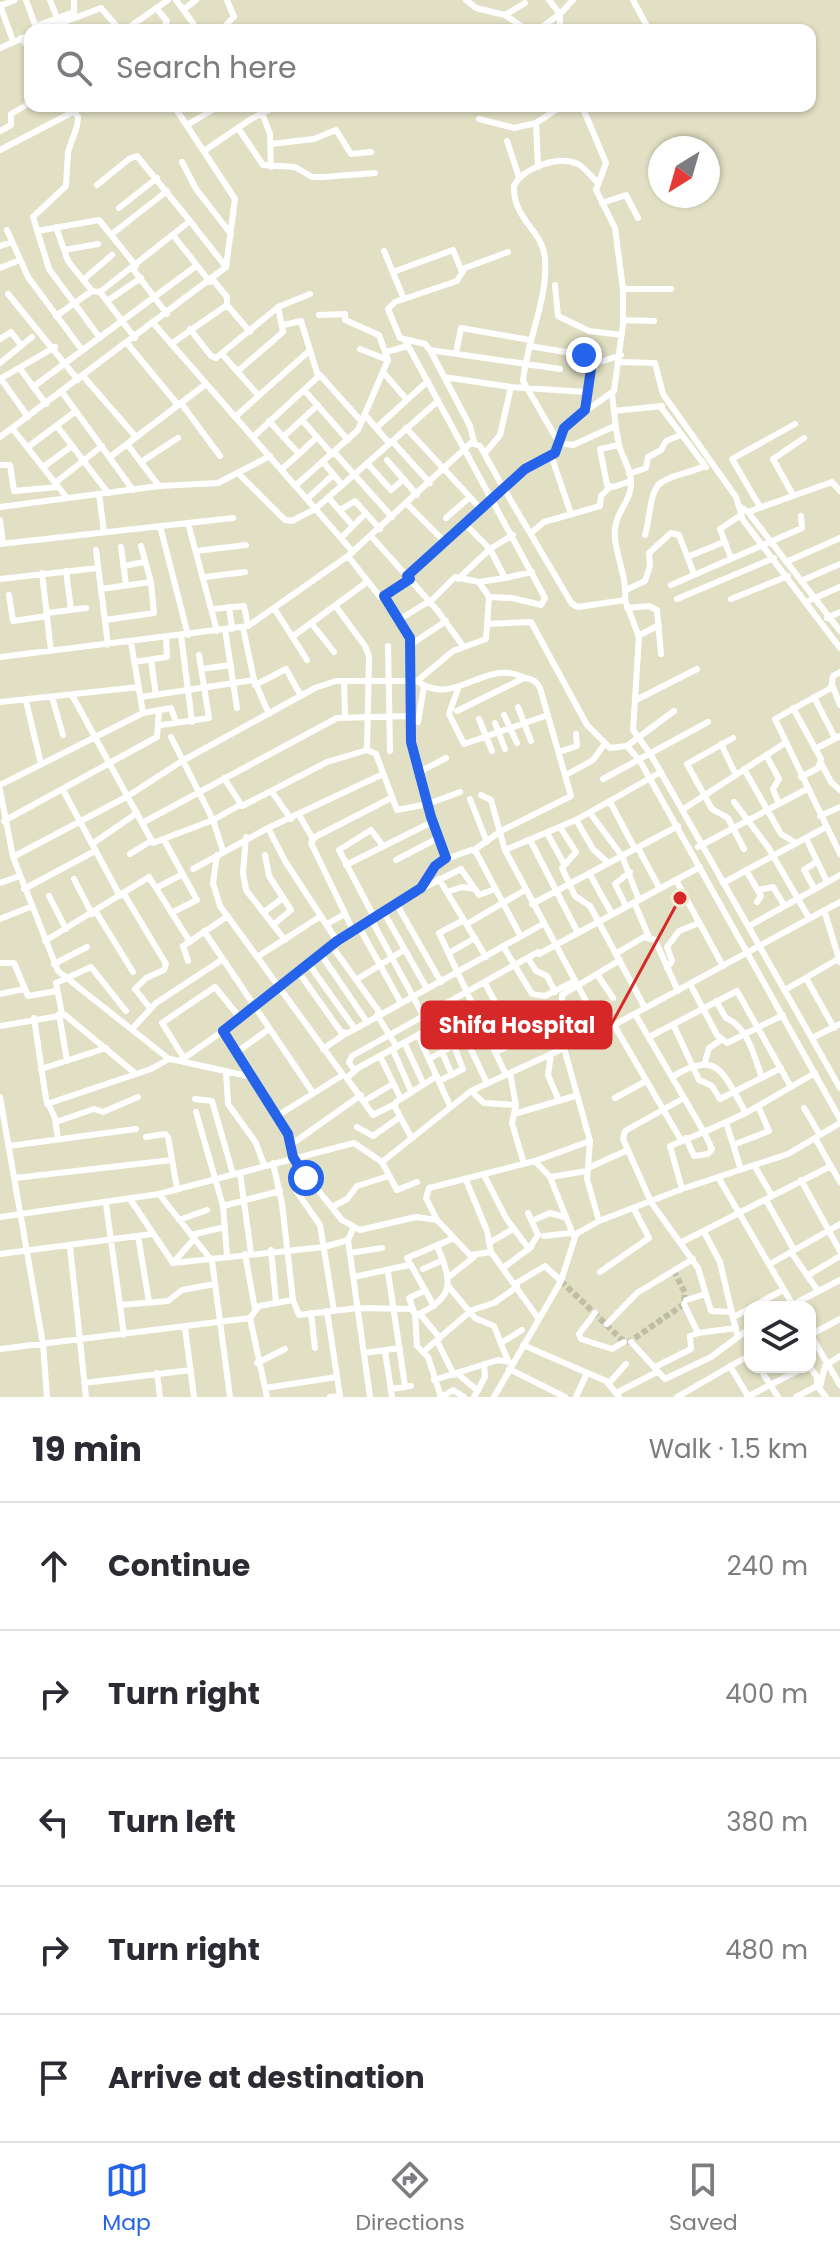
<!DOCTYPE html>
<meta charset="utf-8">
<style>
body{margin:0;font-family:Poppins,sans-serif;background:#f7f7f7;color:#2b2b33}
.controls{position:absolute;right:24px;bottom:24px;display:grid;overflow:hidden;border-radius:16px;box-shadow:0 2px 6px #0004}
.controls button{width:72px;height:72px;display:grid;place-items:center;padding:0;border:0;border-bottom:2px solid #e1e1e2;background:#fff;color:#2b2b33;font:40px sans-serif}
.compass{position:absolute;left:648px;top:136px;width:72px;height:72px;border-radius:50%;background:#fff;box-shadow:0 2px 6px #0004;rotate:217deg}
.stop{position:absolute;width:24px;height:24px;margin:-18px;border:6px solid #2563eb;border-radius:50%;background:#fff}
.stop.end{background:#2563eb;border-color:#fff;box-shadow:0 2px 8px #0008}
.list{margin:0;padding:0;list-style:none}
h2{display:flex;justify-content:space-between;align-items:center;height:104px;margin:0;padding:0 32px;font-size:34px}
h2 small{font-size:26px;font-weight:400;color:#7c7c81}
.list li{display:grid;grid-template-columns:52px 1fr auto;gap:24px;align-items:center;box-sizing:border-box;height:128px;padding:0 32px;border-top:2px solid #e1e1e2}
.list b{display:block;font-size:30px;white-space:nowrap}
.list em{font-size:26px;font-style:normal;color:#7c7c81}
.icon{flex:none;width:44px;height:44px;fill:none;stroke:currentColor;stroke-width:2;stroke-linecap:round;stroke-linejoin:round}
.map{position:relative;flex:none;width:840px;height:1397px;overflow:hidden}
.search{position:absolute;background:#fff;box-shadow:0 2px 6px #0004;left:24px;right:24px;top:24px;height:88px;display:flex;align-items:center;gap:20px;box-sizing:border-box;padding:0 28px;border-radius:16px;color:#7c7c81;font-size:30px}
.sheet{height:744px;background:#fff}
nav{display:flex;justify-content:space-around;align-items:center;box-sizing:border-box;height:112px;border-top:2px solid #e1e1e2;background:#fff;font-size:22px;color:#7c7c81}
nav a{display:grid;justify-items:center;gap:4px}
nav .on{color:#2563eb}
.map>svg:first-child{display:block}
</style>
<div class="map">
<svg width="840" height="1397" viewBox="0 0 840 1397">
<rect width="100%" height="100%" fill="#e1e0c4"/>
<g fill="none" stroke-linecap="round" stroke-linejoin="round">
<path stroke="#bebea5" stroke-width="6" stroke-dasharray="6 3" stroke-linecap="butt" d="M561 1281 621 1339 629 1342 684 1304 685 1293 674 1271"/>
<path stroke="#fff" stroke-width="6" d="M26 0 37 30
M50 0 57 18
M176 0 193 23V30
M466 0 476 8 505 15 527 30
M633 0 649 30
M0 5 13 41
M0 6 15 0
M156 8 167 21 163 30
M183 10 196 0
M505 15 525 3
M36 26 74 12V0
M43 30 101 8 120 30
M125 30 168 0
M221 30 234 17 227 0
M538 30 560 14 549 0
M560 30V14L573 0
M21 38 30 50
M0 48 30 35
M71 106 78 117 77 126 68 152 66 186 33 217 49 269 100 338
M262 113 270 134 271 167
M479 119 514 128 536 123
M187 125 219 106
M238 128 263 165 295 167 312 177H323L375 173
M0 131 11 125V114L30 103
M507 141 519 177
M271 144 314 139 336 130 351 154 371 152
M0 150 75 111
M204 151 251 119 277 106
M182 162 196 189 231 234
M538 167 536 123 562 106
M597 182C591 176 585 168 578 164 559 155 522 168 514 186 513 221 543 229 545 259 548 300 527 340 523 381L559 443 573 445 615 426
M97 185 129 159 137 156 190 221
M602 203 626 195 638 218
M119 208 157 178
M56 227 68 261 92 291 100 292 135 338
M7 230 28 277 82 350
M37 231 99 220 136 266
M112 234 167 191
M173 235 210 282
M0 246 12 242
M64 250 98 244
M384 251 404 299
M0 268 20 260
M133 269 167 314
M393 272 453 250 462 272
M83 280 112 255
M213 280 227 297V305
M555 285 558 316 589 331 622 335
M623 289H671
M100 292 190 221 226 267
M8 294 78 380
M107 301 141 278
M56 316 92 291
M623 320 654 321
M154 324 353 552
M283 325 301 321 318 376
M190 329 211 356 216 358 277 308
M0 339 11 332 21 345
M127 343 178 405
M171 344 227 305 250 332
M529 346 584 355 591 369 585 410
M360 349 388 360
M430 350 560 369
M386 352 408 346
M456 353 461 328 530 340
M222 354 258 395
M588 359 603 361 621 355
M620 362 655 363 663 394 736 497 743 520 840 648
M0 363 32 337
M21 370 46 404
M238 371 283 332 278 307 310 294
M383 372 407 400 428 381
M83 376 136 437
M444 377 511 387 585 392
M0 379 55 347
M1 379 28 417
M33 387 196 266
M304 390 348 440
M62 392 133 490
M181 403 220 456
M660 406 706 467
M614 411 662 406
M365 415 389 443
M235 417 308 352
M302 420 332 454
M269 421 299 454 317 437
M57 426 108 493
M12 428 67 498
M376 428 407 400
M406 428 481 509
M0 437 226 267 235 199 174 106
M253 437 320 375 361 421
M283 437 318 405
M392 441 430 483
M474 442 470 426 430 350 425 344 400 338 388 309 395 302 457 281 465 268 508 252
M127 444 159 486
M619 445 600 449 607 485 613 487 631 481
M28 447 76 411
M334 452 392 517
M485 453 500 435 511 387
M551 455 571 514
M110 457 206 384
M387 460 417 495
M141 462 178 438
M323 462 342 485
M367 463 391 490 404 479
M0 465H10L14 491 58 487
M43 467 72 446
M281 470 299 454
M239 474 285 520 292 521 315 509 438 401
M629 474 646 468 648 457 661 450 666 441 681 435
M55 483 102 446
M295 486 358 430 388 360 379 335 345 320V314L319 315
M99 494 104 532
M793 495 773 459 804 438
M328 497 353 526
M307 499 333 475
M407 504 445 542
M739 506 748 512 840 631
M0 507 159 486 218 483 270 456
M760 507 732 459 795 424
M340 510 355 501 380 529
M748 512 832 482 840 491
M446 518 470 497
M0 520 3 544
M188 523 217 631
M465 524 490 549 505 578 479 582
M160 526 188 635
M531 533 544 522 600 506 601 496 610 487
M645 535C650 521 649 489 662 482 674 474 691 473 704 466
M371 536 437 610 463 646
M341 538 366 513
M0 544 233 518
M121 547 126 585
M96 550 108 645
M196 551 246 545
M348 556 380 597 410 579
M687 557 724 542
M731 558 720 529 741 515
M786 562 840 538
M124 566 144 562
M66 571 71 610
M42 573 51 651
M407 576 504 489 572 604 578 607 625 600C627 577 617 560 615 538 612 512 633 503 631 480 630 467 621 456 619 444 615 427 614 410 612 394
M205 577 245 572
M505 578 532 572
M0 579 98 568
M458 579 490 549 513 535
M801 581 840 564
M671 585 802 528 801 516
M101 589 151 582
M626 590 645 581 650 566 649 553 671 533 679 535 694 574
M9 595 13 621 47 616
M384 596 410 638 411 742 444 856 449 858 471 850 476 852 520 935
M677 599 774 558
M731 599 788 576
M625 600 639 637 633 730 651 755 840 1088
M810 600 840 587
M229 607 232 629
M274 608 307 660
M337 608 365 646 369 656 367 750
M627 608 649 606 657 610 661 654
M213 609 244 606 248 626
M47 613 86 608
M827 618 840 612
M400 619 433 599 455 577 479 582 489 597 512 598 541 605 545 598 405 340
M105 620 154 613 151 582 141 546
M312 624 334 652
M488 624 531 622 587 725 610 748 627 746 640 761 840 1119
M243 628 254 680 269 714
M225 629 237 708
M181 635 192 722
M638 636 659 625
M292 637 367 582
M410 645 446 621
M388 646 390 751
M0 657 248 626 348 556 471 443 480 446 504 489 525 469 555 453 567 424 614 391 623 324V289L615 228 596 190 606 163 582 106
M151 660 156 695
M134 662 167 657 166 637
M201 669 231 665
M840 672 833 676 831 688 775 719 840 854
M344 681 345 716
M417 681C454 708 484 660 520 676 529 680 534 677 540 688L571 796 501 831 474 850
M255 685 286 669 301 696
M833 687 840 705
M458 689 449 714 464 744 548 715
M72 695 153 843 213 820 240 805
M52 697 63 735
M141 697 254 680
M814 697 835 738
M636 700 697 669
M26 701 41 764
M0 702 139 687
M518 707 531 741
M793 708 821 759 818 768 801 777
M457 711 524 678
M143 713 171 708 176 722
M504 715 517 743
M479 719 492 751
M418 722 424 686
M495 723 505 749
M161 725 209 718 199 655
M171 737 213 820 223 851
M733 738 687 764 712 809 728 818 744 849
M721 744 736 775
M627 746 674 711
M815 749 840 736
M559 752 577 746 576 734
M766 755 779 779 773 789 779 804
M821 763 831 782 840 790
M744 769 781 834 796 843
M419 772 446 758
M566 775 593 760 604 745
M224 778 242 806 327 762 367 750 376 754 397 810 428 804 460 792
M603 779 708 722
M0 785 143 713 131 642
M0 790 13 857 58 971 169 1059 180 1061 223 1031 288 1134 297 1164 342 1220 360 1230 416 1217 437 1220 470 1255 491 1252 538 1318
M63 790 120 896
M272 792 291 819
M481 795 491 800 505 850 602 1031
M470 799 487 842
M610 802 635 849
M734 802 768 847 809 918
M682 810 785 743
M590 813 622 856 639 900
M299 815 313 839
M820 816 840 807
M576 820 593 849 608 863
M4 821 157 737 159 710
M142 823 337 718 409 716
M560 827 576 852 562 868 575 896 590 906 645 1008
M268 828 383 774
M547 833 563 862
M246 837 243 873 246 890 285 940
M806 838 827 882
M164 840 197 900 171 913
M530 840 578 933
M92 844 137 813
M698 847 807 789
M638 848 660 889
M505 850 576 820 661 772
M130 854 151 841
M217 855 213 883 220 906 343 1075 277 1116
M265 855 269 876 291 910 273 925
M13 857 128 796 182 761 315 688 336 681H417L453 651 486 639 489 597
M396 860 438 838
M346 865 432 822
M193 869 268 828 285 861 337 941
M746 870 761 896 757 902
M589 873 612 914
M74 879 92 914
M439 879 486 957
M676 880 723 966
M0 883 20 876
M723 883 826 827
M158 887 183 874
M421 888 435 866 446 858
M814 888 804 870 816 862
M24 889 95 851
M758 890 773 887 784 905
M447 892 462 887 475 889
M124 894 166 964 164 970 146 978 135 989 150 1008
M49 896 66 929
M634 902 649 937
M399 904 407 896 461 869 479 895 495 889
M532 904 678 826
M626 906 615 884 630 872
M824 910 840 962
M383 911 427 989
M96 912 133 972
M264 912 283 898
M374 917 339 850 371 830 383 846
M0 919 30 907
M371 919 431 1030
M464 920 439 933 506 1075
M327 924 345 914
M467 924 525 890
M749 926 840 875
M359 927 401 1003
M353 930 311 843 315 837 391 798
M204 931 313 1093
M45 941 149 877 190 942
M331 945 380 1013
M503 946 532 994 545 996 575 981
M320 953 367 1022
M449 953 475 938
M617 953 644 937 655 940 678 991
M539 954 700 867
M257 957 321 916
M528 958 536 971 547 976 555 992
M188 961 183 946 228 916
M0 963H14L28 996 57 991
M308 963 355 1029
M54 964 87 947
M667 968 672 961 667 947 679 931 699 923
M297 970 341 1032 348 1033 543 924
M597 974 613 998
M806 978 834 1028
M356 980 404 950
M485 983 497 1006V1025
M690 984 717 1035 727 1043 783 1015
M785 990 838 959
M0 994 24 989
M716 1001 726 1018C748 1027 754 1056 762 1078
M59 1014 67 1061
M62 1014 56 983 91 967 126 1011
M635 1014 704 1132 670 1146 682 1189
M377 1015 397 1047
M455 1016 487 1083
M34 1018 46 1099 55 1118 58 1139
M673 1024 699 1080 712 1086 720 1099 781 1068
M614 1025 681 1140
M0 1026 65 1015 136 1074
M132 1029 156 1003 223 959
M486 1030 503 1025 512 1041 518 1043 545 1032 557 1051
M223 1031 297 970 396 903 441 982
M547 1032 551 1019 562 1009V995L620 960
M419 1037 450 1106
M649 1037 737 991 791 1087
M812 1038 840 1024
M405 1044 423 1083
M564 1048 590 1141 587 1179 599 1221
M323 1049 345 1034
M393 1050 411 1091
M237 1052 269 1029
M442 1052 452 1075
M495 1052 516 1043
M551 1054 548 1075 559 1101
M380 1056 400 1097
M184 1058 162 1023 215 987 240 1018
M429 1059 465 1039
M180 1061 252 1077
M705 1062 709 1048 721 1040
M41 1069 106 1048
M354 1070 349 1062 352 1056 538 952
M226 1072 228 1104 256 1143 264 1165
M510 1073 516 1105 512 1123 524 1164
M346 1077 373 1115 395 1104
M348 1077 358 1068 474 1004
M672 1077C719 1048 723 1074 746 1113
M439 1081 463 1069 454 1046
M471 1091 484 1103 516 1105
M0 1097 43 1344 47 1397
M615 1098 646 1081
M684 1098 625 1131 623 1139 651 1202 698 1268 711 1311 732 1312
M195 1099 212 1101 233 1174
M364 1101 393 1084
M47 1104 151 1069 169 1059
M804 1108 820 1135
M196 1112 223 1206 227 1256
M514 1114 575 1096
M56 1122 94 1109 103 1112 138 1097
M726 1122 741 1170
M357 1127 373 1136 400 1117
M146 1137 165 1134 168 1137 177 1188
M411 1137 395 1107 396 1102 437 1076
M686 1138 694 1156 708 1154 712 1149 704 1132 746 1113 815 1073
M815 1138 840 1182
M292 1144 361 1095
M733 1145 769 1131 758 1106
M9 1146 136 1129
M535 1161 590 1141
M382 1162 397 1190 417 1182
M273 1163 282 1204 293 1300
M754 1165 772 1196
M588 1168 628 1150
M240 1173 251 1253
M484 1175 506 1218 529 1249 538 1235 528 1213
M550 1177 587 1171
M718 1177 794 1307
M15 1178 172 1160
M466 1180 487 1231 491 1252
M801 1180 840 1251
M297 1192 320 1225 334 1311
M159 1194 212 1261 230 1397
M130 1199 173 1263 324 1247 348 1240 353 1229
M766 1200 794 1250
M106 1204 124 1335
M223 1206 280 1191
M332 1207 347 1199 357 1186 389 1176
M0 1217 159 1194 354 1143 382 1162 471 1091 614 1025 840 902
M536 1219 550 1213 564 1217
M179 1220 207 1210
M437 1220 426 1198 429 1188 535 1161 550 1177 574 1237
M704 1232 720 1262 737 1335
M191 1235 225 1227
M138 1236 149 1302
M544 1236 571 1233
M348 1240 370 1397
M682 1242 831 1166
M489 1243 513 1229
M70 1247 86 1397
M271 1250 276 1302
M791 1252 818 1291
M350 1253 382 1248
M0 1254 152 1234
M245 1254 255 1309
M173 1263 194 1239
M770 1264 840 1224
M503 1268 531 1247
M423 1269 443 1260
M388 1272 405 1386
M600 1272 649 1238 634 1209
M450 1276 474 1257
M807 1276 840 1256
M354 1277 409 1265
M515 1284 545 1266 561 1281
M448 1286 475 1318 494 1326 508 1361
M686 1300 706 1294
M684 1304 698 1333 736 1328
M120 1305 168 1301 182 1290 215 1284
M434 1306 407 1258 454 1238
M790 1306 840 1280
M752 1307 783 1290
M327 1311 340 1396 330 1397
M414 1312 409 1298 424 1291
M311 1313 315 1348
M595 1313 579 1334 581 1339 612 1349 624 1342
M420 1314 440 1338
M415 1316C454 1298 453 1284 438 1248
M734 1317 750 1308
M250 1318 267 1397
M607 1324 637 1293 693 1259
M185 1328 194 1397
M810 1334 840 1385
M810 1335 840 1319
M437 1341 454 1375
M631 1342 665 1379 711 1357 750 1328
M501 1343 522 1330
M523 1345 606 1381 619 1397
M0 1349 250 1318 259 1306 293 1300 299 1315 358 1308 411 1309 415 1313 417 1346 428 1357 441 1397
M385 1351 392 1397
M423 1352 472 1310 494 1303 517 1287
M364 1353 400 1348
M257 1363 285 1349
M730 1366 748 1396
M655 1367 691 1349 690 1336 698 1333
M759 1367 778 1397
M810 1367 817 1377V1386
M509 1369 565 1397
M157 1373 160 1397
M458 1374 478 1391
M434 1380 498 1360 509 1362
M84 1383 191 1370
M609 1383 626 1364
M820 1387 825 1366 840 1356
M265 1388 337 1377
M391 1389 411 1386
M618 1392 657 1372
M442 1397 453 1390 464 1397
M474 1397 485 1377 484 1364
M494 1397 561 1281 576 1234 599 1221 682 1189 788 1154 840 1123
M576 1397 587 1373
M677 1397 743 1359 750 1358
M747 1397 805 1367
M796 1397 817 1386 826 1397"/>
</g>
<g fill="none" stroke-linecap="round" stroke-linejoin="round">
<path stroke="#2563eb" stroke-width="10" d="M306 1178 293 1157 288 1134 223 1031 337 941 421 888 435 866 446 858 431 817 411 742 410 638 384 596 410 579 407 576 525 469 555 453 564 428 585 410 591 369 584 355"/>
</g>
<path fill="none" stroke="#d62828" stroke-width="3" d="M680 898L611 1025"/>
<circle fill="#d62828" stroke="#eeedd1" stroke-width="3" cx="680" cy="898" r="8"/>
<rect fill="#d62828" stroke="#d62828" stroke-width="3" x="422" y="1002" width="189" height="46" rx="8"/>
<g font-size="22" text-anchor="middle" font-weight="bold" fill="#fff">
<text x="517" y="1033">Shifa Hospital</text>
</g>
</svg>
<div class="controls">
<button><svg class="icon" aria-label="layers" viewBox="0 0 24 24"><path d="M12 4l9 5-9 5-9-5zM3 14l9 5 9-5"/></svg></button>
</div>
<svg class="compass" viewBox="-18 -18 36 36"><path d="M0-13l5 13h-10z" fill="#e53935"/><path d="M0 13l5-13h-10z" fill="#7c7c81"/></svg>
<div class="stop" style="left:306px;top:1178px"></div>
<div class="stop end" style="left:584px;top:355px"></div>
<div class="search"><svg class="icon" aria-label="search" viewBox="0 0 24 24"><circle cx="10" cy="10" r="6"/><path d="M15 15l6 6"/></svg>Search here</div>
</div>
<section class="sheet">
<h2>19 min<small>Walk · 1.5 km</small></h2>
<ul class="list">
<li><svg class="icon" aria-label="ahead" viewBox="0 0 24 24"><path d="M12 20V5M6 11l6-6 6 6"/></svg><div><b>Continue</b></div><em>240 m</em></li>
<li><svg class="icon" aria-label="right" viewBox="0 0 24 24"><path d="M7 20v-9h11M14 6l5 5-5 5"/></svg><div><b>Turn right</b></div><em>400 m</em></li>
<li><svg class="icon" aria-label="left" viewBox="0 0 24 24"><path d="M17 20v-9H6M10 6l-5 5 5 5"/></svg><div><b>Turn left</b></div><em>380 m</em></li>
<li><svg class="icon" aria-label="right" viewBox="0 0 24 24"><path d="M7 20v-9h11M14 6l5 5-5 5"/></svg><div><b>Turn right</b></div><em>480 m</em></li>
<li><svg class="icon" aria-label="arrive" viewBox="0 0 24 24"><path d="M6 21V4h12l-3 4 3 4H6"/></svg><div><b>Arrive at destination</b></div></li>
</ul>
</section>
<nav>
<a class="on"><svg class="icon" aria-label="map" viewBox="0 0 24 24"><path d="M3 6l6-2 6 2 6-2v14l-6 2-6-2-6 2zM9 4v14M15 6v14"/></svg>Map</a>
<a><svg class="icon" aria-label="directions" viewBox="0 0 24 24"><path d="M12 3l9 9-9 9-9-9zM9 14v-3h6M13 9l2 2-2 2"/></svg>Directions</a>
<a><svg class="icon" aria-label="saved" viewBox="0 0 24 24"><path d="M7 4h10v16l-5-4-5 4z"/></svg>Saved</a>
</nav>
